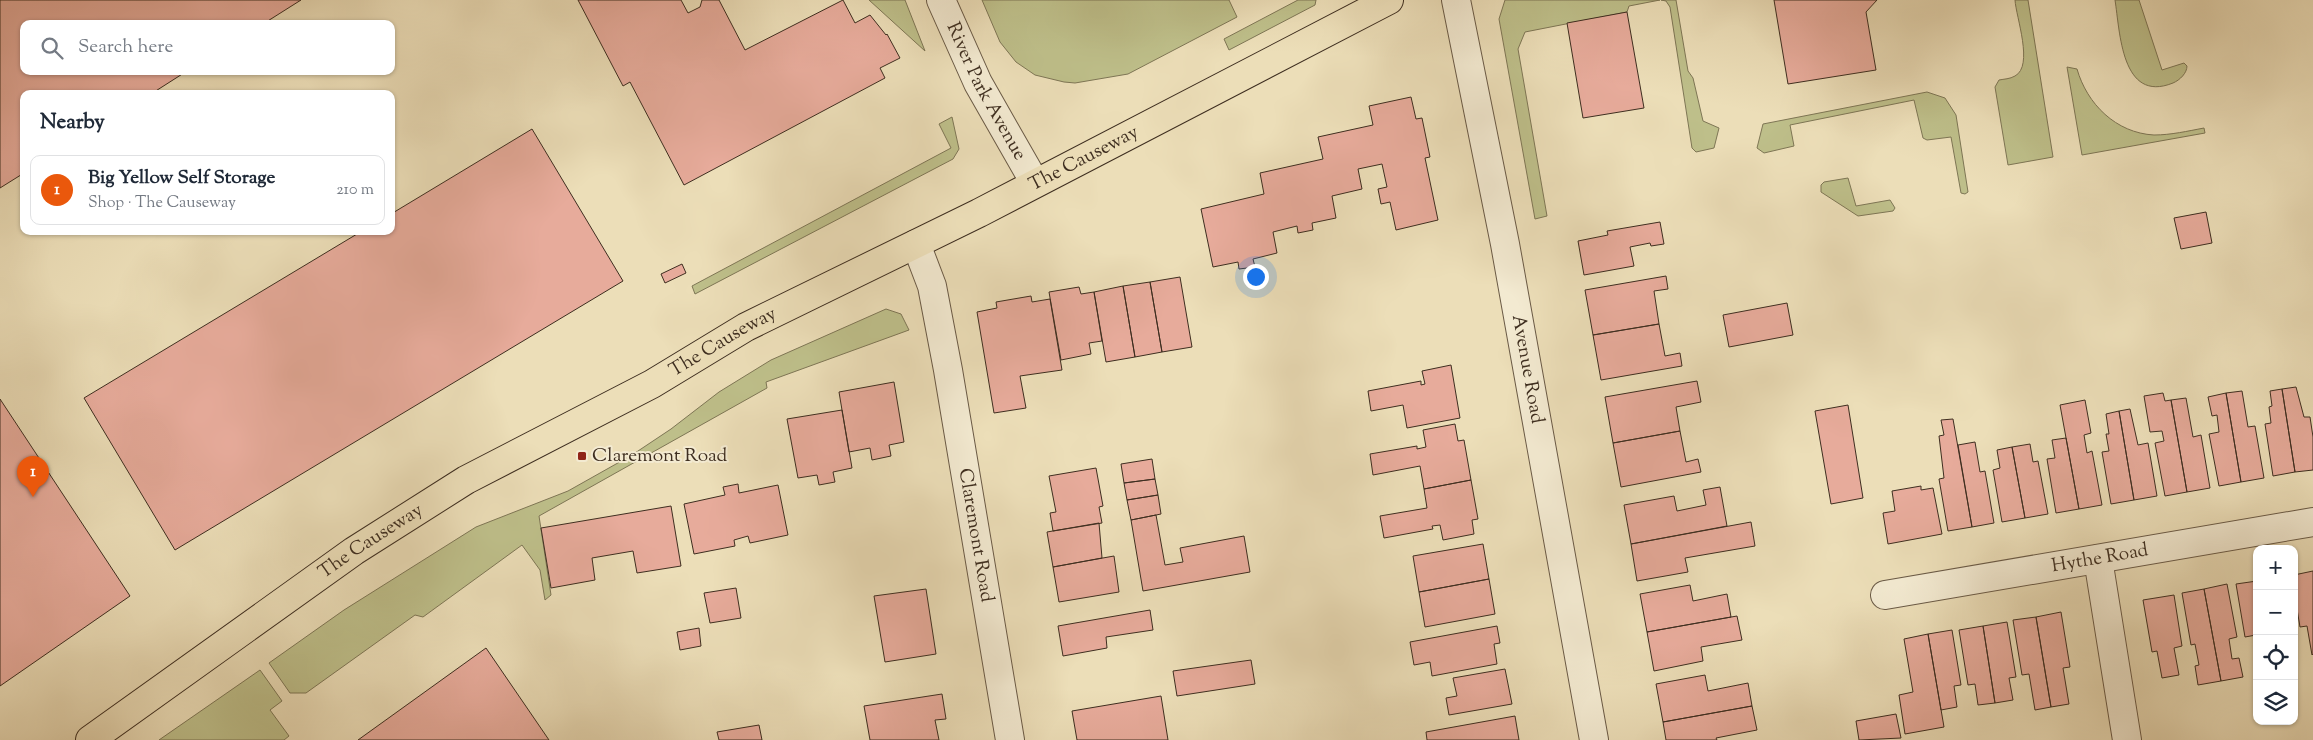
<!DOCTYPE html>
<meta charset="utf-8">
<style>
body{margin:0;font-family:"Sorts Mill Goudy",serif;background:#f6f6f7;color:#1f2937}
.controls{position:absolute;right:15px;bottom:15px;display:grid;overflow:hidden;border-radius:10px;box-shadow:0 1px 4px #0004}
.controls button{width:45px;height:45px;display:grid;place-items:center;padding:0;border:0;border-bottom:1px solid #e0e1e3;background:#fff;color:#1f2937;font:25px sans-serif}
.you{position:absolute;left:1255px;top:276px;width:18px;height:18px;margin:-12px;border:4px solid #fff;border-radius:50%;background:#1a73e8;box-shadow:0 0 0 8px #1a73e833}
.badge{display:grid;place-items:center;width:32px;height:32px;border-radius:50%;background:#ea580c;color:#fff;font-size:16px;font-weight:700}
.pin{position:absolute;translate:-50% -41px;filter:drop-shadow(0 1px 2px #0008)}
.pin::after{content:'';position:absolute;top:26px;width:18px;height:15px;background:inherit;clip-path:polygon(0 0,100% 0,50% 100%)}
.list{margin:0;padding:0;list-style:none}
h2{display:flex;justify-content:space-between;align-items:center;height:65px;margin:0;padding:0 20px;font-size:21px}
h2 small{font-size:16px;font-weight:400;color:#747a83}
.list li{display:grid;grid-template-columns:32px 1fr auto;gap:15px;align-items:center;box-sizing:border-box;height:70px;margin:0 10px 10px;padding:0 10px;border:1px solid #e0e1e3;border-radius:10px}
.list b{display:block;font-size:19px;white-space:nowrap}
.list p{margin:0;font-size:16px;white-space:nowrap;color:#747a83}
.list em{font-size:16px;font-style:normal;color:#747a83}
.icon{flex:none;width:28px;height:28px;fill:none;stroke:currentColor;stroke-width:2;stroke-linecap:round;stroke-linejoin:round}
.map{position:relative;flex:none;width:2313px;height:740px;overflow:hidden}
.search{position:absolute;background:#fff;box-shadow:0 1px 4px #0004;left:20px;top:20px;width:375px;height:55px;display:flex;align-items:center;gap:12px;box-sizing:border-box;padding:0 18px;border-radius:10px;color:#747a83;font-size:19px}
.panel{position:absolute;background:#fff;box-shadow:0 1px 4px #0004;left:20px;top:90px;width:375px;height:145px;border-radius:10px}
.map>svg:first-child{display:block}
</style>
<div class="map">
<svg width="2313" height="740" viewBox="0 0 2313 740">
<rect width="100%" height="100%" fill="#ecdeb8"/>
<filter id="stains"><feTurbulence type="fractalNoise" baseFrequency=".004" numOctaves="4"/><feColorMatrix values="0 0 0 0 .2 0 0 0 0 .09 0 0 0 0 .02 0 0 0 .5 -.17"/></filter>
<radialGradient id="worn" r=".72"><stop offset=".6" stop-color="#630" stop-opacity="0"/><stop offset="1" stop-color="#630" stop-opacity=".3"/></radialGradient>
<path fill="#bebf8a" stroke="#7e7655" d="M869 0H905L925 51Z
M982 0H1229L1237 17 1128 74 1075 83 1064 82 1035 75 1016 62 1000 42Z
M1298 0H1316L1315 5 1229 50 1224 39Z
M1505 0H1660L1629 6 1627 12 1525 32 1518 49 1547 216 1535 219 1499 19Z
M1661 0H1676L1688 71 1693 78 1703 121 1719 128 1714 148 1696 152 1692 148 1670 7 1666 1Z
M2015 0H2028L2053 157 2008 165 1995 87 1999 80C2004 79 2010 79 2015 76 2034 66 2016 17 2015 0Z
M2115 0H2139L2162 70 2184 63 2187 66C2187 73 2180 80 2173 83 2121 104 2120 31 2115 0Z
M2067 67 2077 69C2087 104 2116 133 2154 135 2171 135 2188 131 2204 128L2205 133 2082 155Z
M1927 92 1945 98 1956 115 1968 192 1965 194 1961 193 1951 137 1927 140 1923 138 1914 100 1790 125 1794 146 1764 153 1757 148 1763 124Z
M952 117 959 149 953 159 695 294 692 286 951 148 939 124Z
M1848 178 1856 206 1890 200 1895 208 1893 211 1858 216 1821 192V185L1824 182Z
M886 309 901 314 909 330 766 382 767 388 539 516 551 595 545 600 540 570 522 545 423 617 415 615 306 693H290L269 663 344 610 476 527 568 491 632 455 671 429 719 392 771 360Z
M260 670 282 701 270 710 289 736 284 740H159Z"/>
<path fill="#e7ab9b" stroke="#3e2e20" d="M0 0H301L263 24H24V71H187L151 94H24V173L0 188Z
M578 0H681L688 13 700 7 702 0H719L745 50 843 0 855 23 870 15 886 35 887 34 900 58 880 68 885 78 684 185 630 82 623 86Z
M1774 0H1877L1866 12 1876 70 1788 84Z
M1627 12 1644 108 1583 118 1567 23Z
M1411 97 1416 119 1422 118 1430 157 1425 158 1438 220 1396 230 1390 202 1381 204 1378 189 1387 187 1382 164 1358 169 1362 189 1332 196 1336 218 1312 223 1313 230 1298 233 1297 226 1273 232 1277 253 1253 259 1255 267 1239 269 1238 262 1213 267 1201 209 1264 194 1260 173 1323 159 1318 137 1373 125 1369 106Z
M532 129 623 281 175 550 84 398 362 231H391V214Z
M2206 212 2212 243 2181 249 2174 218Z
M1660 222 1664 244 1651 246 1650 243 1630 247 1634 266 1584 275 1578 241 1608 235 1607 231Z
M682 264 686 273 665 283 661 274Z
M1666 276 1668 289 1654 291 1659 324 1593 335 1585 290Z
M1180 277 1192 347 1162 352 1150 282Z
M1150 282 1162 352 1135 357 1123 286Z
M1123 286 1135 357 1106 362 1094 292Z
M1079 287 1081 294 1094 292 1102 341 1089 343 1091 354 1061 360 1049 292Z
M1031 296 1032 302 1050 299 1062 370 1020 376 1026 408 994 413 977 312 997 308 996 302Z
M1787 303 1793 335 1729 347 1723 315Z
M1659 324 1665 356 1680 353 1682 366 1601 380 1593 335Z
M1451 365 1460 418 1407 428 1403 405 1371 411 1368 391 1421 381V385L1425 384 1422 371Z
M1697 381 1701 402 1676 407 1680 431 1613 443 1605 397Z
M894 382 904 442 889 445 891 456 872 460 870 448 849 452 839 392Z
M2296 387 2304 417H2310L2313 437V470L2295 472 2282 389Z
M2282 389 2295 472 2273 476 2265 424 2271 423 2269 407 2272 406 2270 391Z
M2242 391 2248 427 2255 426 2264 478 2241 482 2226 393Z
M2163 393 2165 401 2171 400 2187 492 2165 496 2155 443 2164 441 2162 431 2150 432 2144 396Z
M2226 393 2241 482 2219 486 2209 434 2219 432 2217 415 2212 416 2208 397Z
M2186 398 2193 437 2201 435 2210 488 2187 492 2171 400Z
M0 399 130 596 0 686Z
M2085 400 2091 433 2084 435 2087 453 2092 451 2102 505 2079 509 2060 405Z
M1848 405 1863 498 1831 504 1815 411Z
M2130 409 2138 445 2148 443 2157 496 2134 500 2119 411Z
M842 410 852 468 833 472 835 482 819 485 817 475 798 478 787 419Z
M2119 411 2134 500 2111 504 2102 452 2109 451 2106 434H2109L2106 414Z
M1953 419 1972 527 1948 531 1939 479 1944 478 1939 436 1944 435 1941 420Z
M1455 424 1458 441 1464 440 1471 480 1424 489 1420 466 1373 475 1370 454 1417 446V449L1426 447 1423 430Z
M1680 431 1686 462 1698 459 1701 472 1621 487 1613 443Z
M2066 438 2079 509 2056 513 2047 459 2055 458 2052 440Z
M1975 442 1980 472 1985 471 1994 523 1972 527 1958 445Z
M2030 444 2033 462 2038 461 2048 514 2025 518 2012 447Z
M2012 447 2025 518 2002 522 1993 470 2000 468 1997 450Z
M1152 459 1155 479 1124 483 1121 464Z
M1096 468 1103 506 1099 507 1102 523 1053 531 1050 513 1056 512 1049 476Z
M1155 479 1158 495 1127 500 1124 483Z
M1471 480 1478 519 1472 520 1474 534 1443 540 1440 525 1432 526 1433 529 1384 538 1380 516 1427 508 1424 489Z
M738 484 739 493 778 485 788 535 750 543 748 536 734 540 735 546 694 554 684 504 725 495 723 487Z
M1921 486V490L1933 488 1942 534 1888 544 1883 513 1895 511 1892 491Z
M1720 487 1727 526 1631 544 1624 505 1674 496 1677 511 1706 505 1703 490Z
M1158 495 1161 514 1131 520 1127 500Z
M671 506 681 566 637 573 633 551 592 558 595 580 551 588 541 528Z
M1156 515 1165 565 1183 562 1180 548 1244 536 1250 572 1143 591 1131 520Z
M1751 522 1755 546 1685 558 1688 572 1637 581 1631 544Z
M1099 523 1102 558 1053 567 1047 532Z
M1483 544 1489 579 1419 592 1413 556Z
M1114 556 1119 592 1059 602 1053 567Z
M2313 571V654L2312 655 2307 626 2300 627 2294 591V575Z
M1489 579 1495 614 1425 627 1419 592Z
M2257 581V640L2256 635 2245 637 2236 584Z
M2227 584 2237 637 2229 639 2232 659 2239 658 2243 677 2221 681 2204 589Z
M1690 585 1693 601 1727 594 1731 617 1647 632 1640 594Z
M736 588 741 618 710 623 704 593Z
M926 589 936 654 885 662 874 596Z
M2204 589 2221 681 2198 685 2195 666 2199 665 2195 644 2191 645 2182 593Z
M2174 595 2182 646 2174 648 2179 675 2162 678 2157 651 2152 652 2143 600Z
M1150 610 1153 630 1106 637 1107 648 1063 656 1058 626Z
M2061 612 2070 667 2063 668 2069 704 2051 707 2036 617Z
M1737 616 1742 640 1701 647 1703 661 1654 671 1647 632Z
M2036 617 2051 707 2035 710 2029 674 2022 675 2013 620Z
M2007 622 2016 677 2009 678 2013 700 1995 703 1983 626Z
M1497 626 1500 643 1494 644 1497 664 1432 676 1430 662 1414 665 1410 642Z
M1983 626 1995 703 1978 705 1975 684 1968 685 1959 630Z
M699 628 701 646 680 650 677 632Z
M1952 630 1961 685 1954 686 1957 707 1941 710 1928 634Z
M1928 634 1944 727 1905 734 1899 695 1913 692 1904 639Z
M486 648 549 740H358Z
M1251 660 1255 684 1177 696 1173 671Z
M1505 669 1512 704 1449 715 1446 698 1457 696 1453 678Z
M1705 675 1708 691 1748 683 1752 706 1663 722 1656 684Z
M942 694 946 719 935 720 939 740H870L864 706Z
M1161 696 1168 740H1077L1072 711Z
M1752 706 1757 730 1716 738 1717 740H1666L1663 722Z
M1896 714 1901 738 1859 740 1856 721Z
M1515 716 1519 740H1427L1426 732Z
M759 725 762 740H719L717 732Z"/>
<g fill="none" stroke-linecap="round" stroke-linejoin="round">
<g stroke="#6a5a46" stroke-width="30">
<g id="minor">
<path id="s1" d="M941 0 978 83 1035 183"/>
<path id="s2" d="M1456 0 1505 244 1594 740"/>
<path id="s3" d="M916 244 932 286 948 370 1010 740"/>
<path d="M2098 559 2127 740"/>
<path id="s4" d="M1885 595 2313 522"/>
</g>
</g>
<g stroke="#3e2e20" stroke-width="30">
<g id="major">
<path id="s5" d="M90 740 354 551 466 480 652 384 746 327 979 213 1389 0"/>
</g>
</g>
<use href="#minor" stroke="#f3ead1" stroke-width="28"/>
<use href="#major" stroke="#ecdeb8" stroke-width="28"/>
</g>
<rect fill="#8f2418" stroke="#f3ead1" stroke-width="2" x="577" y="451" width="10" height="10" rx="2.5"/>
<g text-anchor="middle" dominant-baseline="central" stroke-width="4" stroke-linejoin="round" paint-order="stroke">
<g font-size="19" fill="#3e2e20" stroke="#f3ead1">
<text stroke="none"><textPath href="#s1" startOffset="102">River Park Avenue</textPath></text>
<text stroke="none"><textPath href="#s5" startOffset="1154">The Causeway</textPath></text>
<text stroke="none"><textPath href="#s5" startOffset="749">The Causeway</textPath></text>
<text stroke="none"><textPath href="#s2" startOffset="376">Avenue Road</textPath></text>
<text stroke="none"><textPath href="#s3" startOffset="298">Claremont Road</textPath></text>
<text stroke="none"><textPath href="#s5" startOffset="344">The Causeway</textPath></text>
<text stroke="none"><textPath href="#s4" startOffset="218">Hythe Road</textPath></text>
</g>
<g font-size="19" fill="#3e2e20" stroke="#f3ead1" text-anchor="start">
<text x="592" y="456">Claremont Road</text>
</g>
</g>
<rect width="100%" height="100%" filter="url(#stains)"/>
<rect width="100%" height="100%" fill="url(#worn)"/>
</svg>
<div class="controls">
<button>+</button>
<button>−</button>
<button><svg class="icon" aria-label="locate" viewBox="0 0 24 24"><circle cx="12" cy="12" r="6"/><path d="M12 2v4M12 18v4M2 12h4M18 12h4"/></svg></button>
<button><svg class="icon" aria-label="layers" viewBox="0 0 24 24"><path d="M12 4l9 5-9 5-9-5zM3 14l9 5 9-5"/></svg></button>
</div>
<div class="you"></div>
<div class="pin badge" style="left:33px;top:497px">1</div>
<div class="search"><svg class="icon" aria-label="search" viewBox="0 0 24 24"><circle cx="10" cy="10" r="6"/><path d="M15 15l6 6"/></svg>Search here</div>
<section class="panel">
<h2>Nearby<small></small></h2>
<ul class="list">
<li><span class="badge">1</span><div><b>Big Yellow Self Storage</b><p>Shop · The Causeway</p></div><em>210 m</em></li>
</ul>
</section>
</div>
